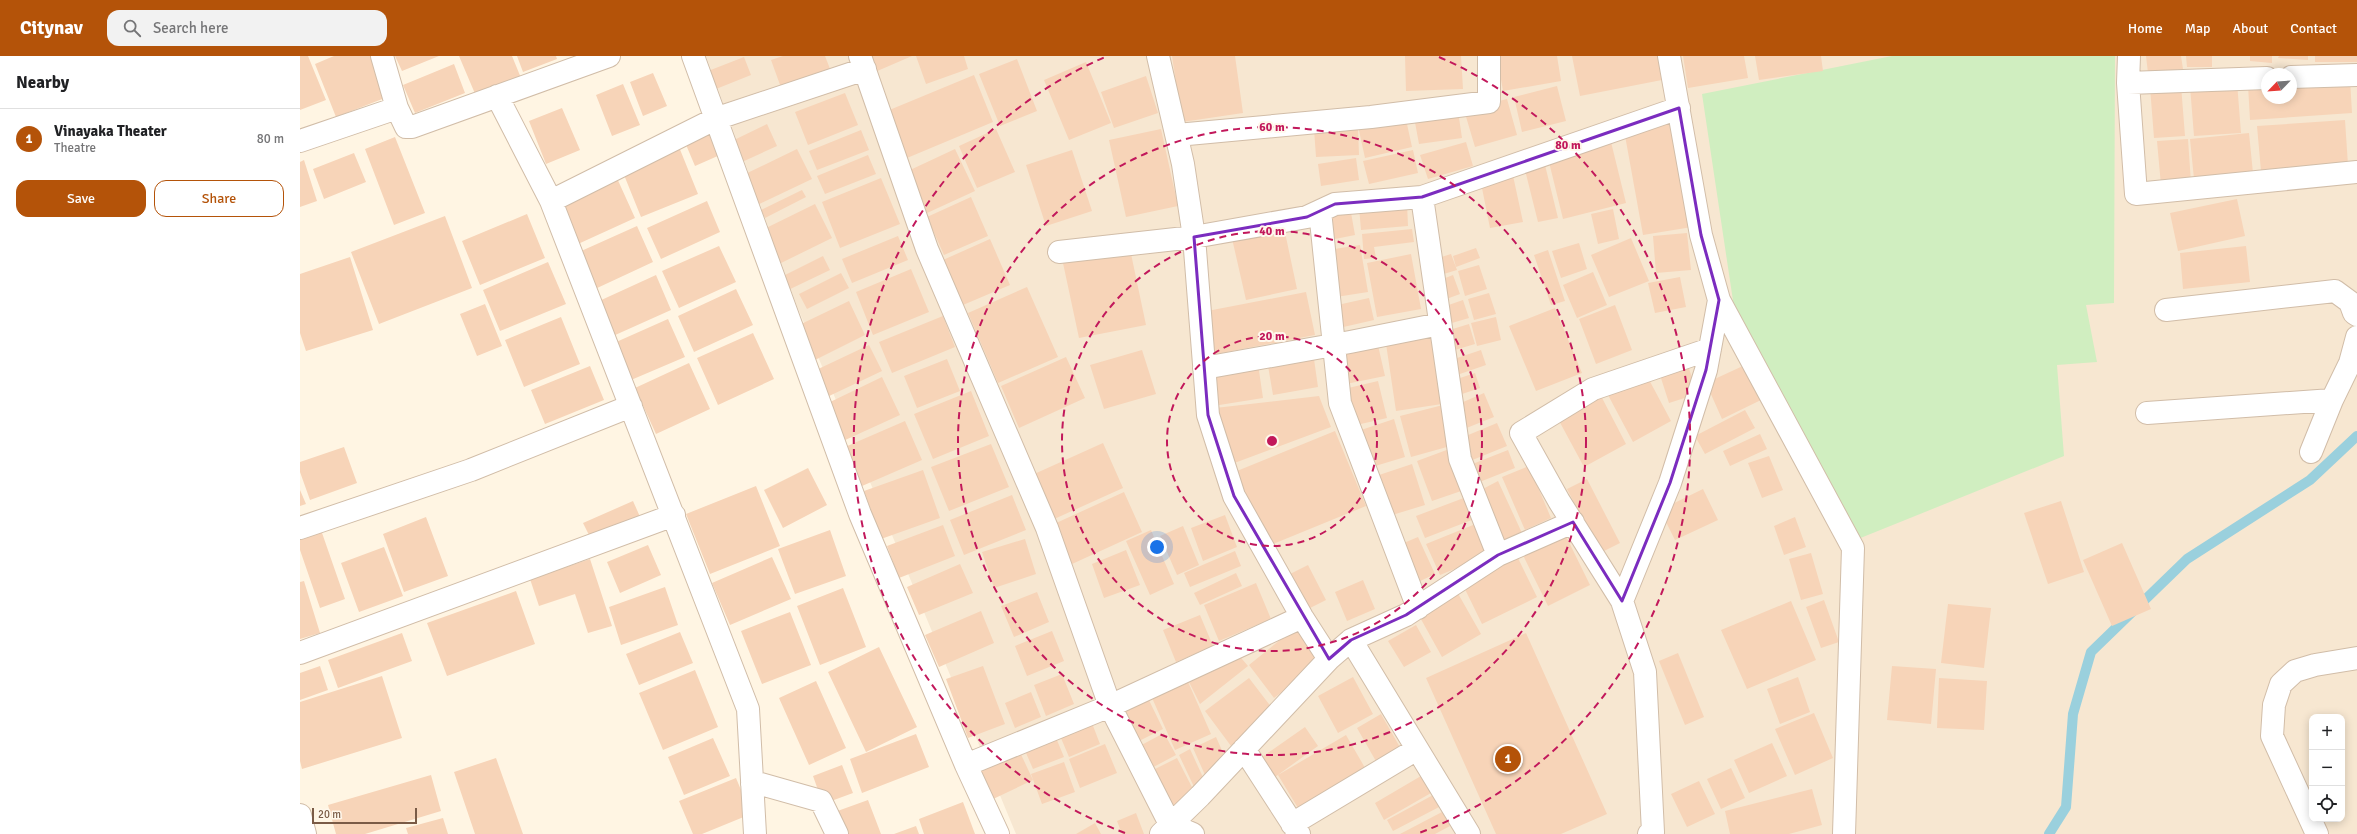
<!DOCTYPE html>
<meta charset="utf-8">
<style>
body{margin:0;font-family:Signika,sans-serif;background:#f2f2f2;color:#202124}
.controls{position:absolute;right:12px;bottom:12px;display:grid;overflow:hidden;border-radius:8px;box-shadow:0 2px 10px #0003}
.controls button{width:36px;height:36px;display:grid;place-items:center;padding:0;border:0;border-bottom:1px solid #e0e0e0;background:#fff;color:#202124;font:20px sans-serif}
.compass{position:absolute;left:1961px;top:12px;width:36px;height:36px;border-radius:50%;background:#fff;box-shadow:0 2px 10px #0003;rotate:245deg}
.scale{position:absolute;left:12px;bottom:10px;width:105px;box-sizing:border-box;padding-left:4px;border:2px solid #7a5b46;border-top:0;font-size:11px;line-height:14px;white-space:nowrap;color:#7a5b46;-webkit-text-stroke:3px #fff8ec;paint-order:stroke}
.you{position:absolute;left:857px;top:491px;width:14px;height:14px;margin:-10px;border:3px solid #fff;border-radius:50%;background:#1a73e8;box-shadow:0 0 0 6px #1a73e833}
.badge{display:grid;place-items:center;width:26px;height:26px;border-radius:50%;background:#b45309;color:#fff;font-size:13px;font-weight:700}
.pin{position:absolute;translate:-50% -50%;border:2px solid #fff;box-shadow:0 1px 4px #0006}
.list{margin:0;padding:0;list-style:none}
h2{display:flex;justify-content:space-between;align-items:center;height:52px;margin:0;padding:0 16px;font-size:17px}
h2 small{font-size:13px;font-weight:400;color:#757577}
.list li{display:grid;grid-template-columns:26px 1fr auto;gap:12px;align-items:center;box-sizing:border-box;height:60px;padding:0 16px;border-top:1px solid #e0e0e0}
.list b{display:block;font-size:15px;white-space:nowrap}
.list p{margin:0;font-size:13px;white-space:nowrap;color:#757577}
.list em{font-size:13px;font-style:normal;color:#757577}
.actions{display:flex;gap:8px;padding:12px 16px}
.actions a{flex:1;padding:9px 0;border:1px solid #b45309;border-radius:12px;text-align:center;font-size:14px;color:#b45309}
.actions .main{background:#b45309;color:#fff}
.icon{flex:none;width:22px;height:22px;fill:none;stroke:currentColor;stroke-width:2;stroke-linecap:round;stroke-linejoin:round}
.map{position:relative;flex:none;width:2057px;height:778px;overflow:hidden}
header{display:flex;align-items:center;gap:24px;box-sizing:border-box;height:56px;padding:0 20px;background:#b45309;color:#fff}
header strong{font-size:19px}
nav{display:flex;gap:22px;margin-inline-start:auto;font-size:14px}
.search{width:280px;height:36px;background:#f2f2f2;display:flex;align-items:center;gap:10px;box-sizing:border-box;padding:0 14px;border-radius:12px;color:#757577;font-size:15px}
main{display:flex}
aside{flex:1;background:#fff}
.map>svg:first-child{display:block}
</style>
<header>
<strong>Citynav</strong>
<div class="search"><svg class="icon" aria-label="search" viewBox="0 0 24 24"><circle cx="10" cy="10" r="6"/><path d="M15 15l6 6"/></svg>Search here</div>
<nav><a>Home</a><a>Map</a><a>About</a><a>Contact</a></nav>
</header>
<main>
<aside>
<h2>Nearby<small></small></h2>
<ul class="list">
<li><span class="badge">1</span><div><b>Vinayaka Theater</b><p>Theatre</p></div><em>80 m</em></li>
</ul>
<div class="actions"><a class="main">Save</a><a>Share</a></div>
</aside>
<div class="map">
<svg width="2057" height="778" viewBox="0 0 2057 778">
<rect width="100%" height="100%" fill="#fff5e3"/>
<path fill="#f7e7d1" fill-rule="evenodd" d="M406 0H2057V778H716L497 250ZM1967 18H1991V42H1967ZM2012 661H2042V763H2012Z"/>
<path fill="#d0eec0" d="M1592 0H1815L1814 247 1786 249 1797 306 1757 309 1764 400 1558 483 1435 258 1402 38Z"/>
<g fill="none" stroke-linecap="round" stroke-linejoin="round">
<path stroke="#9ad0dd" stroke-width="10" d="M1749 778 1766 751 1773 658 1791 596 1887 503 2010 424 2057 380"/>
</g>
<path fill="#f7d4b8" d="M0 0H8L26 44 0 54Z
M34 0H74L90 40 36 61 15 8Z
M95 0H139L102 15Z
M159 0H212L221 22 176 40Z
M217 0H256L257 3 223 16Z
M483 0H525L532 18 483 37 471 4Z
M568 0H612L575 16Z
M616 0H664L668 13 626 28Z
M872 0H935L943 57 882 66Z
M1105 0H1161L1163 33 1106 35Z
M1197 0H1257L1261 25 1203 35Z
M1272 0H1363L1367 23 1280 40Z
M1383 0H1444L1448 22 1388 32Z
M1455 0H1521L1523 15 1459 24Z
M1846 0H1881L1883 13 1848 17Z
M1886 0H1912V11H1887Z
M1950 0H1972V7L1950 5Z
M1979 0H2008V4L1978 2Z
M2015 0H2057V6H2015Z
M444 1 451 19 411 35 403 17Z
M717 3 737 55 700 70 679 18Z
M786 6 811 67 769 84 744 24Z
M154 8 165 37 115 57 103 29Z
M353 17 367 50 343 60 330 26Z
M674 19 693 66 607 102 587 55Z
M846 20 858 57 814 72 801 36Z
M2050 23 2052 57 1950 64 1948 29 1967 28V42H1991V27Z
M1937 26 1941 77 1894 80 1890 30Z
M323 28 340 69 312 80 296 39Z
M1881 29 1885 80 1854 82 1850 31Z
M1257 30 1266 65 1222 76 1214 41Z
M545 37 558 69 508 89 495 56Z
M1207 43 1217 79 1175 91 1164 54Z
M262 52 280 94 246 108 229 65Z
M1158 55 1162 82 1119 88 1114 61Z
M1105 59 1112 91 1065 102 1058 70Z
M2045 64 2048 109 1961 115 1957 70Z
M1374 66 1392 171 1343 179 1324 74Z
M467 68 477 90 442 106 432 85Z
M1058 72 1059 99 1016 101 1014 73Z
M696 73 715 116 677 132 659 90Z
M861 73 878 150 826 161 809 84Z
M410 74 420 99 395 110 384 84Z
M561 74 569 94 517 114 509 95Z
M1949 77 1953 117 1894 123 1890 83Z
M95 81 125 157 94 169 65 93Z
M1888 83 1891 127 1861 129 1857 85Z
M1166 86 1173 110 1128 123 1120 99Z
M1311 86 1326 147 1263 163 1248 102Z
M379 91 398 138 341 161 322 114Z
M497 93 512 123 453 151 439 121Z
M655 93 675 135 627 157 608 115Z
M772 94 792 155 746 170 726 109Z
M1113 94 1118 117 1069 128 1063 105Z
M54 97 66 126 24 143 13 113Z
M568 99 576 118 525 138 517 120Z
M1056 102 1059 124 1021 130 1018 108Z
M4 104 17 145 0 151V106Z
M1244 105 1258 162 1238 166 1224 110Z
M1212 115 1223 166 1190 172 1180 122Z
M316 120 335 162 278 188 259 146Z
M581 122 600 168 540 192 522 146Z
M502 134 506 141 465 162 461 154Z
M671 141 688 180 644 199 627 161Z
M1937 143 1945 180 1878 195 1870 157Z
M407 145 420 176 361 203 347 172Z
M1107 147 1108 170 1061 174 1059 151Z
M515 148 532 182 479 208 462 174Z
M1050 151 1055 179 1030 184 1025 155Z
M1313 153 1319 183 1298 188 1291 158Z
M227 158 245 202 180 229 162 185Z
M145 160 172 232 79 268 51 196Z
M983 167 997 233 946 244 931 178Z
M337 170 353 206 295 233 279 196Z
M1112 173 1114 186 1074 191 1076 202 1064 203 1062 178Z
M1387 177 1391 214 1356 217 1353 180Z
M598 180 608 204 552 227 542 203Z
M1331 182 1349 225 1309 241 1291 199Z
M690 183 710 229 663 249 643 204Z
M1279 187 1287 213 1261 222 1252 195Z
M1060 189 1068 236 1036 241 1028 194Z
M419 190 436 226 379 252 362 215Z
M1946 190 1950 226 1883 233 1880 197Z
M1176 192 1180 202 1156 211 1153 200Z
M830 193 846 269 779 282 763 207Z
M1248 194 1265 245 1251 249 1234 199Z
M1111 198 1121 253 1077 261 1067 207Z
M1151 198 1157 214 1137 220 1132 204Z
M523 200 530 214 484 236 477 223Z
M50 201 73 274 6 295 0 277V218Z
M248 206 266 248 200 275 183 234Z
M1179 209 1187 233 1165 240 1158 215Z
M611 213 629 256 573 279 556 236Z
M1293 216 1307 249 1277 262 1263 229Z
M541 217 549 232 507 253 499 238Z
M356 219 371 254 313 280 297 246Z
M1153 219 1160 238 1141 245 1135 226Z
M1380 221 1386 251 1355 257 1348 227Z
M727 231 758 301 698 327 668 257Z
M436 233 453 269 394 296 378 260Z
M1006 236 1015 279 911 299 902 256Z
M1189 237 1196 258 1174 264 1168 243Z
M1069 242 1074 264 1039 272 1033 250Z
M1163 244 1169 262 1145 269 1140 252Z
M549 245 565 279 513 305 497 270Z
M185 248 202 290 177 300 160 258Z
M1315 249 1332 294 1296 308 1279 263Z
M1255 252 1282 317 1236 335 1209 270Z
M643 260 655 291 592 317 579 286Z
M261 261 280 308 224 331 205 284Z
M1196 261 1201 284 1177 290 1171 267Z
M368 263 385 301 331 324 314 287Z
M1169 268 1175 288 1148 296 1143 276Z
M1131 274 1142 348 1096 355 1085 281Z
M453 277 474 323 418 349 397 302Z
M1077 285 1085 320 1046 328 1038 294Z
M569 289 582 315 527 341 514 315Z
M842 294 856 338 804 353 790 309Z
M1181 294 1186 309 1154 320 1148 305Z
M1013 296 1018 331 973 339 967 304Z
M766 301 785 342 719 372 701 330Z
M647 303 660 335 617 352 604 320Z
M1387 306 1397 338 1369 347 1359 316Z
M389 307 410 353 356 378 335 332Z
M958 308 963 342 913 350 907 315Z
M1445 309 1461 344 1422 363 1406 327Z
M290 310 304 344 245 368 231 334Z
M1175 317 1180 332 1156 340 1151 325Z
M1346 318 1371 365 1333 386 1308 339Z
M582 321 600 359 543 385 526 348Z
M1078 325 1087 362 1052 370 1044 333Z
M671 335 689 380 633 403 614 358Z
M1184 337 1194 361 1164 373 1154 350Z
M1300 338 1326 388 1284 411 1257 361Z
M1019 340 1031 371 929 409 915 352Z
M1143 349 1154 389 1111 401 1100 360Z
M1445 354 1455 372 1405 398 1395 380Z
M1094 363 1105 401 1072 411 1061 374Z
M605 365 622 404 562 430 545 391Z
M1197 367 1207 390 1170 405 1161 382Z
M1035 375 1066 450 968 490 932 417Z
M1460 378 1467 393 1430 410 1423 395Z
M803 387 823 432 752 464 732 419Z
M691 388 709 431 649 455 631 411Z
M44 391 57 427 10 444 0 416V406Z
M1152 392 1167 433 1132 445 1117 405Z
M1208 394 1215 412 1177 427 1170 409Z
M1469 400 1483 434 1462 442 1448 407Z
M1112 408 1125 449 1089 460 1076 420Z
M1229 410 1251 462 1225 474 1202 421Z
M508 412 527 449 483 472 464 434Z
M623 414 640 462 581 483 564 435Z
M1287 423 1320 487 1300 497 1267 433Z
M1198 425 1222 477 1202 486 1177 436Z
M456 430 480 490 410 518 386 458Z
M1403 433 1418 464 1375 484 1360 454Z
M0 434 6 448 0 450Z
M824 436 842 476 772 508 754 468Z
M712 439 726 474 664 499 650 464Z
M1169 440 1177 462 1125 482 1116 460Z
M333 445 341 463 292 485 283 467Z
M1761 445 1784 516 1748 528 1724 457Z
M925 459 937 491 903 505 891 472Z
M126 461 148 520 104 536 83 478Z
M1495 461 1506 491 1484 499 1474 470Z
M1178 467 1191 498 1140 519 1126 488Z
M643 469 655 500 599 522 587 490Z
M883 470 899 509 877 519 860 480Z
M1262 472 1290 529 1248 550 1220 493Z
M21 474 45 543 20 552 0 494V481Z
M530 474 546 520 495 538 478 493Z
M851 474 874 528 850 539 826 485Z
M1118 481 1135 518 1116 527 1099 489Z
M725 483 736 518 694 532 682 496Z
M1822 487 1851 553 1812 570 1783 504Z
M348 489 361 519 320 537 307 506Z
M84 491 103 540 59 556 41 507Z
M826 494 840 529 804 542 792 508Z
M935 495 941 510 890 531 884 517Z
M1511 497 1523 538 1501 544 1489 503Z
M1216 498 1237 541 1182 568 1161 525Z
M472 501 491 543 430 569 412 527Z
M290 503 312 570 288 577 275 538 239 550 230 523Z
M660 508 673 537 619 559 607 531Z
M1008 509 1026 544 1004 555 986 520Z
M936 517 942 530 900 549 894 537Z
M1063 524 1075 553 1047 565 1035 536Z
M4 525 20 577 0 583V526Z
M956 527 971 563 919 585 904 549Z
M365 531 378 569 321 589 309 551Z
M543 532 566 591 520 609 497 550Z
M1156 534 1181 578 1142 601 1117 556Z
M216 535 235 588 147 620 127 567Z
M737 536 749 566 714 581 701 550Z
M1524 544 1539 586 1521 592 1506 551Z
M1491 545 1516 604 1447 633 1421 574Z
M1648 548 1691 552 1684 612 1641 607Z
M681 555 694 587 639 611 625 579Z
M490 556 511 609 462 628 441 575Z
M900 559 913 590 876 606 863 574Z
M1116 569 1131 596 1104 611 1088 585Z
M995 572 1021 606 974 642 949 609Z
M752 575 764 605 727 620 715 590Z
M380 576 393 607 339 629 326 598Z
M102 577 112 605 38 632 28 604Z
M1226 577 1307 758 1261 778H1196L1126 622Z
M579 591 617 671 566 696 528 616Z
M936 596 948 610 900 648 887 622Z
M1378 597 1404 661 1385 669 1359 605Z
M20 610 28 634 0 644V617Z
M683 610 705 668 668 682 646 623Z
M1592 610 1636 613 1631 668 1587 664Z
M395 614 418 671 363 694 339 637Z
M762 618 774 648 746 660 734 629Z
M885 619 911 678 875 694 849 635Z
M82 620 102 682 2 713 0 705V646Z
M1053 621 1073 658 1038 677 1018 640Z
M1498 621 1510 656 1480 668 1467 633Z
M949 622 975 656 931 690 905 655Z
M1639 622 1687 625 1684 674 1637 672Z
M516 625 546 692 509 709 479 642Z
M731 636 741 661 715 672 705 647Z
M845 636 863 673 833 688 815 651Z
M1514 657 1533 702 1495 719 1475 673Z
M1081 658 1105 700 1081 714 1057 672Z
M790 662 800 688 769 701 758 675Z
M1005 671 1018 690 975 721 962 701Z
M754 677 764 701 733 713 723 690Z
M864 677 876 699 846 715 834 693Z
M616 678 629 711 562 737 550 703Z
M1046 679 1068 717 1001 757 978 719Z
M916 681 928 708 905 719 893 692Z
M413 682 430 720 384 739 368 701Z
M1472 687 1487 720 1449 737 1434 704Z
M805 688 817 717 780 732 769 703Z
M718 692 733 724 691 744 676 712Z
M890 693 907 730 896 735 879 699Z
M196 702 223 778H175L154 716Z
M877 702 895 737 866 753 847 717Z
M764 706 775 736 742 748 731 718Z
M542 709 553 737 523 748 513 720Z
M1431 712 1445 742 1421 753 1407 723Z
M131 719 141 755 65 778H36L28 749Z
M1121 720 1131 737 1084 764 1075 747Z
M436 722 451 758 402 778H393L379 745Z
M1399 725 1415 758 1387 771 1371 738Z
M1512 733 1522 769 1489 778H1430L1425 755Z
M1135 738 1141 750 1093 775 1087 764Z
M568 744 581 778H540L532 757Z
M663 746 675 778H624L619 763Z
M1142 756 1150 770 1135 778H1100Z
M836 757 844 778H822L817 765Z
M143 762 148 778H108L106 772Z
M795 767 801 778H776Z
M616 770 619 778H594Z"/>
<g fill="none" stroke-linecap="round" stroke-linejoin="round">
<g stroke="#d1bda8" stroke-width="24">
<path id="street" d="M82 0 97 52
M393 0 560 458 666 709 698 778
M560 0 627 193 747 472 810 650 870 768 893 778
M858 0 883 108 894 181 908 359 934 440 1002 561 1029 603
M1829 0 1828 27 1836 138 2057 116
M1991 21 2057 19
M1828 27 1967 22
M197 40 251 145
M877 79 1071 61 1189 46V0
M0 85 97 52 106 71H112L309 0
M1020 155 1040 347 1118 552
M759 196 894 181 1007 161 1035 148 1122 141 1379 52
M1419 244 1553 492 1544 778
M1866 254 2035 235 2050 246 2054 257 2057 259
M904 312 1050 286 1140 268
M1847 357 2032 344 2050 307 2057 281
M2011 396 2032 344
M0 472 171 414 331 350
M1198 499 1273 466
M1322 545 1259 445 1221 377 1293 333 1410 293
M1051 584 1169 778
M0 597 374 459
M944 693 999 778
M666 709 810 650 1002 561
M452 728H461L521 745 537 778
M0 759 5 778
M992 768 1117 693
M455 778 448 653 251 145 415 63 565 13
M861 778 900 740 1029 603 1051 584 1106 559 1198 499 1160 403 1122 141
M1349 778 1353 776 1345 616 1322 545 1370 427 1406 314 1419 244 1401 179 1369 0
M2017 778 1972 680 1974 649 1981 628 1995 615 2015 609 2057 602"/>
</g>
<use href="#street" stroke="#fff" stroke-width="22"/>
</g>
<path fill="none" stroke="#7b2cbf" stroke-width="3" stroke-linejoin="round" d="M1379 52 1401 179 1419 244 1406 314 1370 427 1322 545 1273 466 1198 499 1106 559 1051 584 1029 603 934 440 908 359 894 181 1007 161 1035 148 1122 141Z"/>
<g fill="none" stroke="#c2185b" stroke-width="2" stroke-dasharray="7 5">
<circle cx="972" cy="385" r="105"/>
<circle cx="972" cy="385" r="210"/>
<circle cx="972" cy="385" r="314"/>
<path d="M825 777A419 419 0 0 1 805 1M1139 1A419 419 0 0 1 1119 777"/>
</g>
<circle cx="972" cy="385" r="6" fill="#c2185b" stroke="#fff8ec" stroke-width="2"/>
<g font-size="12" text-anchor="middle" font-weight="bold" fill="#c2185b" stroke="#fff8ec" stroke-width="4" stroke-linejoin="round" paint-order="stroke">
<text x="972" y="75">60 m</text>
<text x="1268" y="93">80 m</text>
<text x="972" y="179">40 m</text>
<text x="972" y="284">20 m</text>
</g>
</svg>
<div class="controls">
<button>+</button>
<button>−</button>
<button><svg class="icon" aria-label="locate" viewBox="0 0 24 24"><circle cx="12" cy="12" r="6"/><path d="M12 2v4M12 18v4M2 12h4M18 12h4"/></svg></button>
</div>
<svg class="compass" viewBox="-18 -18 36 36"><path d="M0-13l5 13h-10z" fill="#e53935"/><path d="M0 13l5-13h-10z" fill="#757577"/></svg>
<div class="scale">20 m</div>
<div class="you"></div>
<div class="pin badge" style="left:1208px;top:703px">1</div>
</div>
</main>
